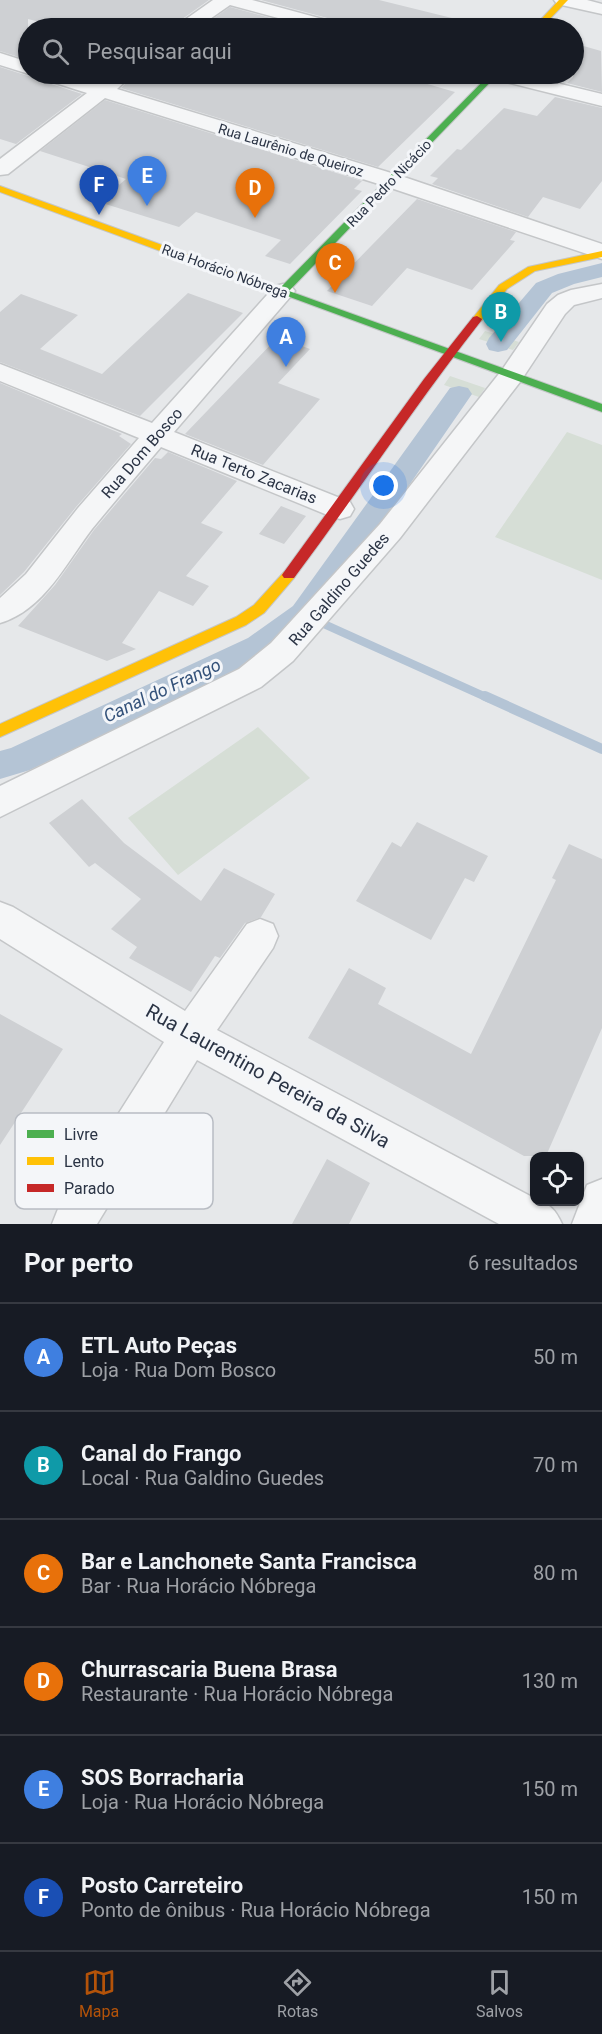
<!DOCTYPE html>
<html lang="pt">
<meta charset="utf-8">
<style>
body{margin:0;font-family:Roboto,sans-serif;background:#242831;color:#f1f3f6}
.controls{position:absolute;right:18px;bottom:18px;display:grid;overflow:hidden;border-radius:12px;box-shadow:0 2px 4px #0004}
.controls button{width:54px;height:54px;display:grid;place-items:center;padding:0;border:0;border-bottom:2px solid #363941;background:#171b24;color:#f1f3f6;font:30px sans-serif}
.you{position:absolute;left:384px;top:486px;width:21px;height:21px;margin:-15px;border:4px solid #fff;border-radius:50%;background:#1a73e8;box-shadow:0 0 0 9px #1a73e833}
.badge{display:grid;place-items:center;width:39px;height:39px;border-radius:50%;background:#b45309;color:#fff;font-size:20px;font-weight:700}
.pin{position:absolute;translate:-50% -50px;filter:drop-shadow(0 2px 3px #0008)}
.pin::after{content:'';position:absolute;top:32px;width:21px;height:18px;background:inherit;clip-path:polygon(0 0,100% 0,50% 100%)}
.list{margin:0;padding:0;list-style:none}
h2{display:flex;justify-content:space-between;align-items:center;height:78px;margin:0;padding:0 24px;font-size:26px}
h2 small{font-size:20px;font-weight:400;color:#9ea1a6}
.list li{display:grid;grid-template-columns:39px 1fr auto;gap:18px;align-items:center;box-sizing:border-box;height:108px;padding:0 24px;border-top:2px solid #363941}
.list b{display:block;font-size:22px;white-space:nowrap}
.list p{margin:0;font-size:20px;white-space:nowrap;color:#9ea1a6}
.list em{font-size:20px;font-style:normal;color:#9ea1a6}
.icon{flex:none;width:33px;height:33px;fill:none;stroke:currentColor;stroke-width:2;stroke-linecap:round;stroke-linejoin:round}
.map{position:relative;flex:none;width:602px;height:1224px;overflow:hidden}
.search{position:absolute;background:#171b24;box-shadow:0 2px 4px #0004;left:18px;right:18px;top:18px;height:66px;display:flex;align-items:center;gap:15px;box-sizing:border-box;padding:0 21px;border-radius:33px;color:#9ea1a6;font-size:22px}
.sheet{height:726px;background:#171b24}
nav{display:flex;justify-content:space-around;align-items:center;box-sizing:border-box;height:84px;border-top:2px solid #363941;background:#171b24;font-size:16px;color:#9ea1a6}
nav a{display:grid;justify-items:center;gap:3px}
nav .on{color:#b45309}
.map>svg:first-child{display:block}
</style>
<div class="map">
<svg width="602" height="1224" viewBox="0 0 602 1224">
<rect width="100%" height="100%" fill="#e6e8ea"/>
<path fill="#d6ded6" d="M485 331 519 342 513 350 479 339Z
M450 376 485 388 479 397 444 385Z
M567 432 602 445V580L495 537Z
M258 727 310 778 178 875 128 818Z"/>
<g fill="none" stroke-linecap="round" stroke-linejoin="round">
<path stroke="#b4c4d5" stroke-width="8" d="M315 620 488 698"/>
<path stroke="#b4c4d5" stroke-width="10" d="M485 696 602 749"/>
<path fill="#b4c4d5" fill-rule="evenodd" d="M602 263V277L574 284 552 293 507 350 498 352 489 350 486 344 489 338 536 283 558 274Z
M459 386 468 388 472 394 315 622 270 654 30 770 0 779V751L11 748 248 638 293 606 450 388Z"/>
</g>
<path fill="#ced0d3" d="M0 0H209L178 22 175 28H63L28 19V60L0 51Z
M261 0H379L460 20 459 28H345L342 22Z
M230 7 308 28H200Z
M573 43 601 51 602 92 567 83 573 77Z
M0 67 28 76 36 74 39 80 82 94 16 144 0 139Z
M135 74H393L455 92 378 167 121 88Z
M555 97 602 108V181L580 209 543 197 528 217 432 184 438 178 430 176 457 149 461 150 504 108 537 116Z
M105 100 362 181 354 189 362 191 290 264 265 256 281 240 196 212 179 227 99 202 126 179 40 151Z
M417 199 516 232 510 240 515 241 472 290 407 268 372 306 327 291Z
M188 293 243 313 140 416 0 362V312L21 294 78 315 40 349 102 374Z
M278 337 310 349 278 383 320 399 263 465 185 434Z
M0 383 122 434 119 436 131 444 76 507 24 572 0 595Z
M168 452 237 481 201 523 223 532 186 576 209 586 193 606 159 591 122 643 136 649 107 661 18 626 55 585 94 530 155 458 161 459Z
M281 506 306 516 284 544 259 534Z
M82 799 124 843 201 901 224 868 275 894 261 917 245 923 220 958 215 956 191 992 129 958 137 947 111 929 141 899 95 863 89 867 49 823Z
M417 822 488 856 474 882 465 878 431 940 356 901 392 842 401 847Z
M569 844 602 859V1028L546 1156H524L308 1038 349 968 386 988 378 1004 471 1054 556 880 552 878Z
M0 1014 63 1049 0 1145Z
M327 1159 370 1183 349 1224H292Z"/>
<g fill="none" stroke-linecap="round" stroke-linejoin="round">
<g stroke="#c4c6c8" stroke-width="3">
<path id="street" d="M213 0H252L341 24 343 28H315L230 5 197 28H177L179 24Z
M554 0H587L602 4V14L557 4Z
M0 53 28 62 29 74 0 65Z
M38 74H66L99 84 112 74H133L117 89 401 176 602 244V259L385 186 105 98 8 174 0 175V159L87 93 40 78Z
M487 74H519L602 94V106L490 78Z
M283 284 291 286 295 291 291 296 174 432 350 502 354 509 350 516 340 519 330 516 161 447C138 474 115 501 92 529 66 563 44 610 0 623V598L26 574 78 508 139 438 0 381V364L152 423 275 286Z
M602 284V298L574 305 565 314 520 382 400 538 293 661 261 687 0 817V786L239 669 271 643 380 524 502 370 547 304 558 295 571 290Z
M0 902 13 907 185 1011 247 924 260 919 273 924 278 936 273 948 217 1030 534 1198V1202C550 1202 556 1211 562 1224H499L197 1060 97 1224H52L58 1209 164 1042 0 939Z
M602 1179V1224H572L587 1185Z"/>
</g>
<g stroke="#c4c6c8" stroke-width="2">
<path id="fast" d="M490 74H498L289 291 602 404V412L260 286 265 283 280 288Z"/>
</g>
<g stroke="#c4c6c8" stroke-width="2">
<path id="slow" d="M559 0H568L541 28H533Z
M0 186 269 284 270 286 269 288H261L0 192Z
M602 251V257L535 271 507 289 481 321 477 322 472 319 499 285 528 267Z
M289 570 294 572 296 575 294 578 264 613 246 625 0 737V724L236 617 254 605 284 572Z"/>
</g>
<g stroke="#c4c6c8" stroke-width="2">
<path id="jam" d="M477 316 482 319 481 321C415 405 357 494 294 578H284L282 575 284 572 424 379 473 317Z"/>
</g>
<use href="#street" fill="#f5f6f7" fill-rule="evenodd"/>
<use href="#fast" fill="#4caf50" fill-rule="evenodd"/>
<use href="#slow" fill="#ffc107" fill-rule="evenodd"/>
<use href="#jam" fill="#c62828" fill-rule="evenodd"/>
</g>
<g text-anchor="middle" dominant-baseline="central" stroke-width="6" stroke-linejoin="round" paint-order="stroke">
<g font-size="14" fill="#2b3445" stroke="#f4f6f9">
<text transform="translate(291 150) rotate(17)">Rua Laurênio de Queiroz</text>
<text transform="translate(389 183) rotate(-46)">Rua Pedro Nicácio</text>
<text transform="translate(225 271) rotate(20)">Rua Horácio Nóbrega</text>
</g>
<g font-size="16" fill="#2b3445" stroke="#f4f6f9">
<text transform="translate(142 453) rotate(-49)">Rua Dom Bosco</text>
<text transform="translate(254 474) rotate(22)">Rua Terto Zacarias</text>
<text transform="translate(339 589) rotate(-49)">Rua Galdino Guedes</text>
</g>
<g font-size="18" font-style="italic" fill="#34527a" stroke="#f4f6f9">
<text transform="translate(162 690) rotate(-25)">Canal do Frango</text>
</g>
<g font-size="20" fill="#2b3445" stroke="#f4f6f9">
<text transform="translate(268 1076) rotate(29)">Rua Laurentino Pereira da Silva</text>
</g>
</g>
<rect x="15" y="1113" width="198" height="96" rx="9" fill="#f4f6f9" stroke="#b8bcc3" stroke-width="1.5"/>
<rect x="27" y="1130" width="27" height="8" fill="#4caf50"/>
<rect x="27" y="1157" width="27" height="8" fill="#ffc107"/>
<rect x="27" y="1184" width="27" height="8" fill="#c62828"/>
<g font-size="16" fill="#2b3445">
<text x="64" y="1140">Livre</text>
<text x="64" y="1167">Lento</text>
<text x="64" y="1194">Parado</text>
</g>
</svg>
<div class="controls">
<button><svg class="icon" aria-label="locate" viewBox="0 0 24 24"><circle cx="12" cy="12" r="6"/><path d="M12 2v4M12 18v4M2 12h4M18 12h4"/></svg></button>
</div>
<div class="you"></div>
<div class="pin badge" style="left:286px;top:367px;background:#3f7fe0">A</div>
<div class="pin badge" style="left:501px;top:342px;background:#0f9aa8">B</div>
<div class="pin badge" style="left:335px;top:293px;background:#e8710a">C</div>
<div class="pin badge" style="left:255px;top:218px;background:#e8710a">D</div>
<div class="pin badge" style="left:147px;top:206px;background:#3f7fe0">E</div>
<div class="pin badge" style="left:99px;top:215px;background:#1a4fb4">F</div>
<div class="search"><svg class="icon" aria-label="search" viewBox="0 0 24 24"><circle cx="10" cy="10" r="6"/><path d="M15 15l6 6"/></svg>Pesquisar aqui</div>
</div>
<section class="sheet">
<h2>Por perto<small>6 resultados</small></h2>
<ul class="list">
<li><span class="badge" style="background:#3f7fe0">A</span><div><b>ETL Auto Peças</b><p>Loja · Rua Dom Bosco</p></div><em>50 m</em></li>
<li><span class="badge" style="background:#0f9aa8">B</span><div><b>Canal do Frango</b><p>Local · Rua Galdino Guedes</p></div><em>70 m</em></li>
<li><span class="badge" style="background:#e8710a">C</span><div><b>Bar e Lanchonete Santa Francisca</b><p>Bar · Rua Horácio Nóbrega</p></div><em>80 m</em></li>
<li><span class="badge" style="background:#e8710a">D</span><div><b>Churrascaria Buena Brasa</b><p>Restaurante · Rua Horácio Nóbrega</p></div><em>130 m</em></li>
<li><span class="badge" style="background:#3f7fe0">E</span><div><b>SOS Borracharia</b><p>Loja · Rua Horácio Nóbrega</p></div><em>150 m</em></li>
<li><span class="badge" style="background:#1a4fb4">F</span><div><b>Posto Carreteiro</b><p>Ponto de ônibus · Rua Horácio Nóbrega</p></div><em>150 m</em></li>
</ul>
</section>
<nav>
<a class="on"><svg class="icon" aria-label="map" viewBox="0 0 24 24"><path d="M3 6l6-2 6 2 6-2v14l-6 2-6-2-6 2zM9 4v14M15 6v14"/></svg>Mapa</a>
<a><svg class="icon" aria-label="directions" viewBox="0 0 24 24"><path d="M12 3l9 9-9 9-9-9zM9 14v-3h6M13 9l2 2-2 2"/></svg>Rotas</a>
<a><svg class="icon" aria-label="saved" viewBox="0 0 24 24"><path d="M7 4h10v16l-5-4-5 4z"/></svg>Salvos</a>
</nav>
